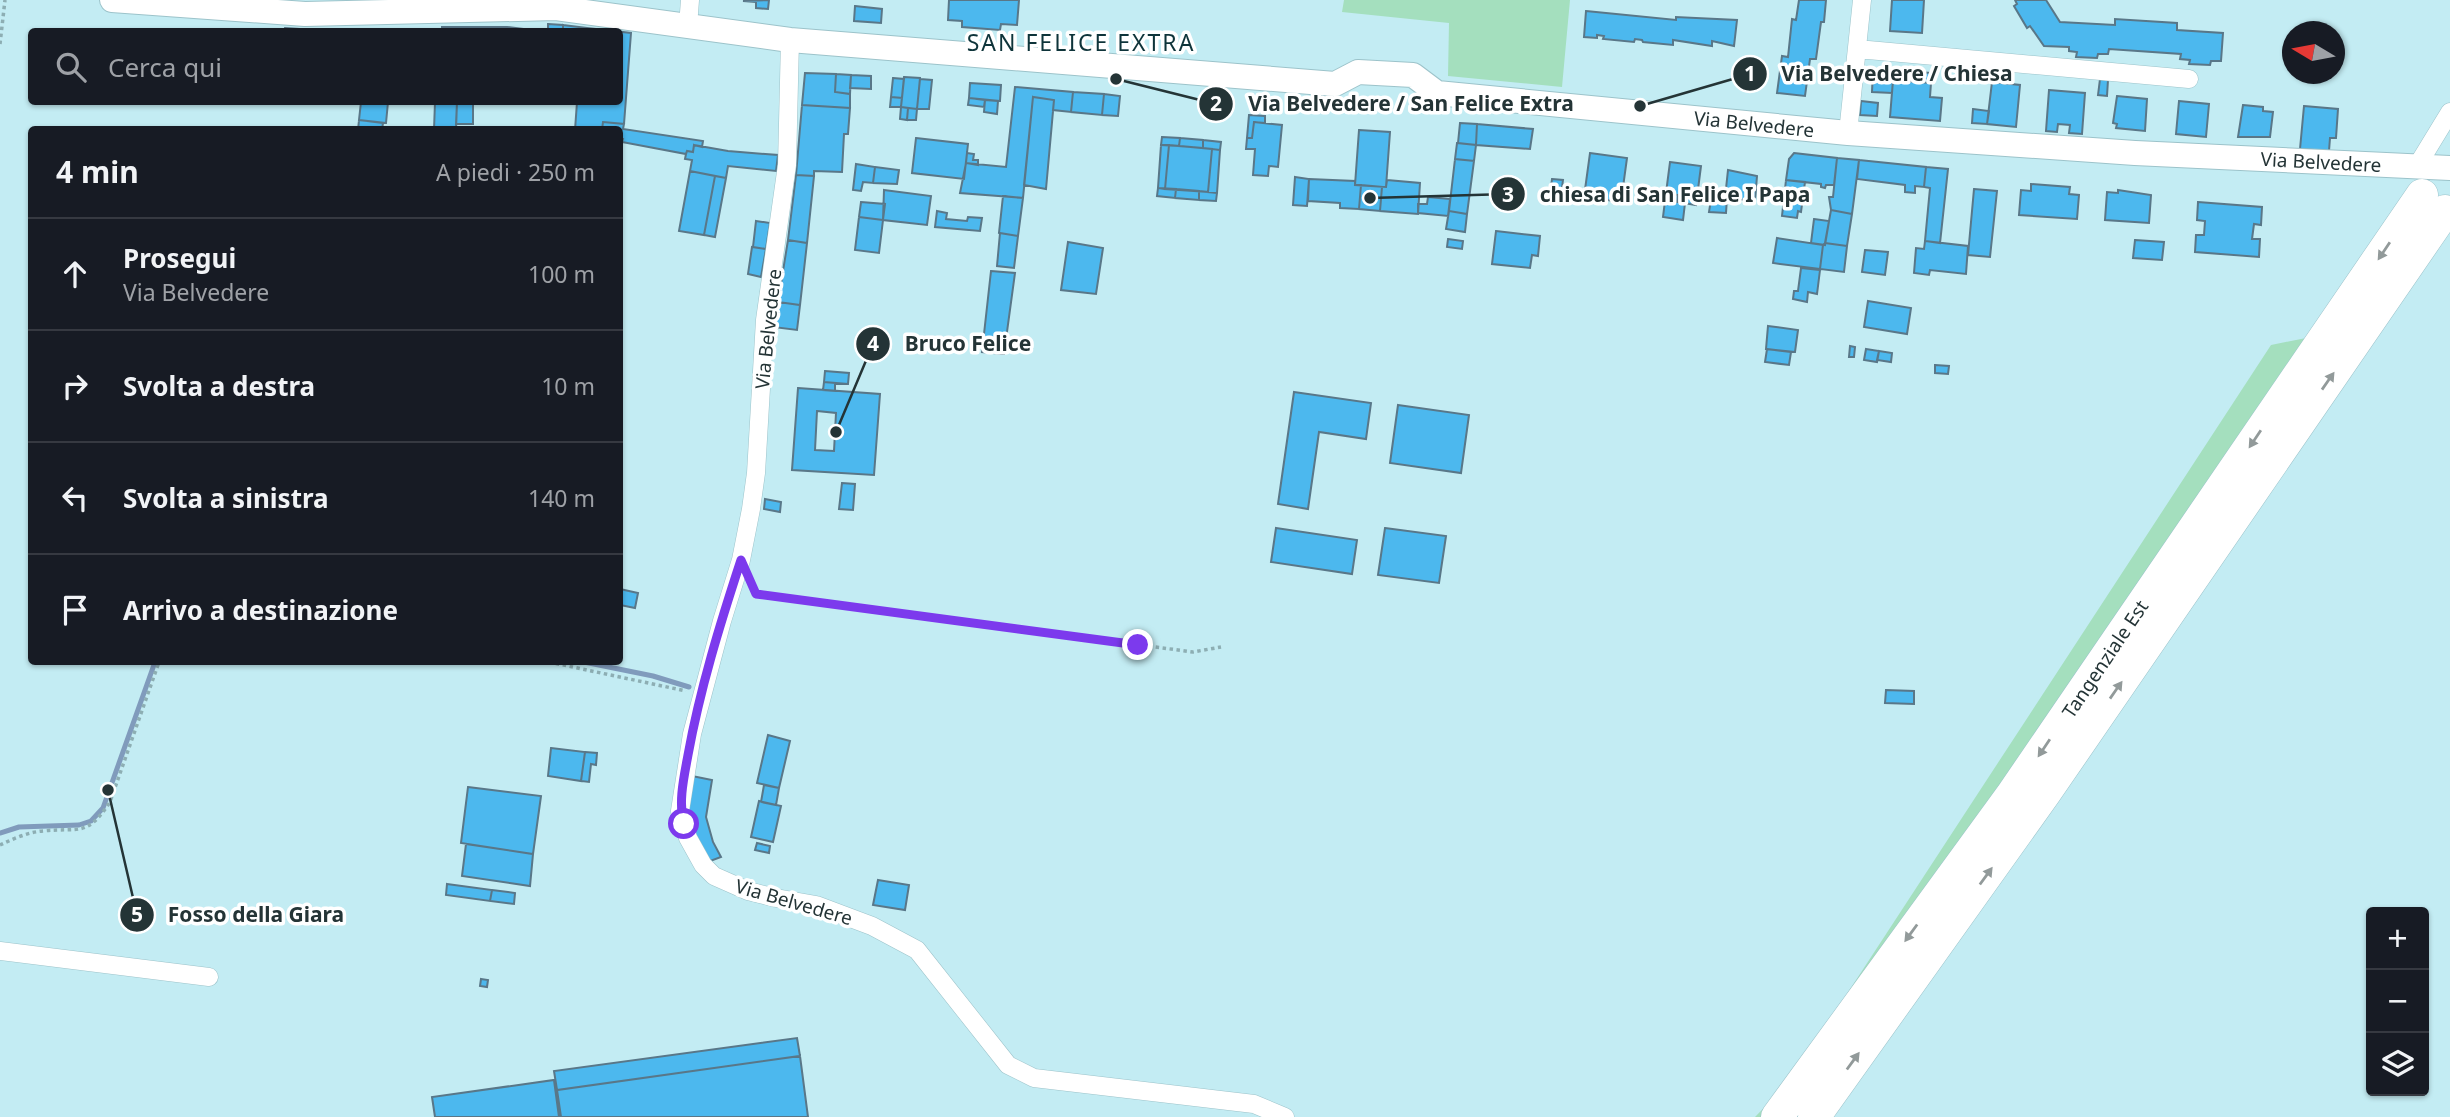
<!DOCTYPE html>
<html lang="it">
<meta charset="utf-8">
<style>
body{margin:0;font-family:"Noto Sans",sans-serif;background:#242831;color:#f1f3f6}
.controls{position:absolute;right:21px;bottom:21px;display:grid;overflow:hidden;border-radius:7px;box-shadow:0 2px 5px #0004}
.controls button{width:63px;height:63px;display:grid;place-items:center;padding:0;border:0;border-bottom:2px solid #363941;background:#171b24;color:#f1f3f6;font:35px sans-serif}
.compass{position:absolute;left:2282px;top:21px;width:63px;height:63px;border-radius:50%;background:#171b24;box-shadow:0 2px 5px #0004;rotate:280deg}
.stop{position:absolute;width:21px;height:21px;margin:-16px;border:5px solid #7c3aed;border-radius:50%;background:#fff}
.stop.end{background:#7c3aed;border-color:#fff;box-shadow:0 2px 7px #0008}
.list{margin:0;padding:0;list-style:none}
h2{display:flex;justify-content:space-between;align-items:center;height:91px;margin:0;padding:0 28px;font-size:30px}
h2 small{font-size:23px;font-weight:400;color:#9ea1a6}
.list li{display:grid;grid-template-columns:46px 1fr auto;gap:21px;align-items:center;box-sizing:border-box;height:112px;padding:0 28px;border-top:2px solid #363941}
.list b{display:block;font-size:26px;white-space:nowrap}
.list p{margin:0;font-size:23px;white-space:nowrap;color:#9ea1a6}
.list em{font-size:23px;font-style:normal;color:#9ea1a6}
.icon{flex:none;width:38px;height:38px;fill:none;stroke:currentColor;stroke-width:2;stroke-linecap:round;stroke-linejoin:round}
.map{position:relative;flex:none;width:2450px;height:1117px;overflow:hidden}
.search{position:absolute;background:#171b24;box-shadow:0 2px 5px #0004;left:28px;top:28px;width:595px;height:77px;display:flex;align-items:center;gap:18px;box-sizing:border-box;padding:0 24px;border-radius:7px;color:#9ea1a6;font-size:26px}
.panel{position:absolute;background:#171b24;box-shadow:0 2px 5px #0004;left:28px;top:126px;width:595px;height:539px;border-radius:7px}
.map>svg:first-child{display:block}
</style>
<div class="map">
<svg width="2450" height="1117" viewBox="0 0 2450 1117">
<rect width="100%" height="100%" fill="#c3ecf3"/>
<path fill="#a4dfbe" d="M1344 0H1570L1562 87 1448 76 1449 23 1342 12Z
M2316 336 1779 1117H1755L1790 1081 2271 345Z"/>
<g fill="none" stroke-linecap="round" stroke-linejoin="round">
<path stroke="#809bbc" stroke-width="5" d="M584 662 653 676 689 687
M0 833 19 827 79 825 91 821 103 808 155 662"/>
</g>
<path fill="#4cb8ee" stroke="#597788" stroke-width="2" fill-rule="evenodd" d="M769 0 768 9 756 8V2L743 1Z
M949 0H1019L1017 25 1001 24 1000 30 962 27V21L948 20Z
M1799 0H1826L1824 22H1821L1816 59H1810L1805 96 1777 93 1782 56 1788 57 1792 19 1796 20Z
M1892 0H1924L1922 33 1890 31Z
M2015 0H2046L2060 22 2115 25V19L2177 23V30L2223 33 2221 61H2211L2210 65 2189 64 2190 60 2180 59 2181 54 2109 49 2108 54H2098L2097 58 2076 57 2077 52 2069 51V47L2044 46 2030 26 2027 28 2014 6 2017 4Z
M855 6 882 9 881 23 854 21Z
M1586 11 1676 20V17L1737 20 1734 46 1712 41V46L1673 40V45L1643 42 1642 40 1635 39 1634 42 1603 39 1604 36 1597 35V38L1584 37Z
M548 24 563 25V32H548Z
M563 25 587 28 631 33 624 124 603 122 602 130H575L577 102H620V32H563Z
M442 27H507L547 32H442Z
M285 28 315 30 322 31 284 32Z
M1873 69 1931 73V83L1893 80 1892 93 1872 92Z
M805 73 836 74 835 92 850 94V108L802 105Z
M836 74 851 75 850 94 835 92Z
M851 75 871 76V89L850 88Z
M904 77 920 78 917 109 901 107Z
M893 78 904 79 902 98 891 97Z
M920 79 932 80 929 109H917Z
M2100 79 2108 80 2107 96 2098 95Z
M1893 80 1931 83 1930 97 1942 98 1940 121 1890 117Z
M1992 82 2020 85 2016 127 1987 124Z
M970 83 1001 85 1000 101 969 98Z
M1015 87 1073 92 1071 112 1053 110 1054 100 1033 97 1023 198 960 193 966 163 1006 167Z
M2049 90 2085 93 2082 134 2069 133 2070 125 2058 124 2057 132 2046 131Z
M1073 92 1104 94 1102 115 1071 112Z
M1104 94 1120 96 1118 116 1102 115Z
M2117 96 2147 99 2145 131 2116 128 2117 124 2113 123Z
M891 97 902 98 901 107H890Z
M1033 97 1054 100 1046 189 1024 185Z
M969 98 985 100 984 107 968 105Z
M985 100 998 101 997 114 984 112Z
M1861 101 1878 103 1877 116 1860 115Z
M2179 101 2209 104 2206 137 2176 134Z
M361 102H388L386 123 359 120Z
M435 102H457L456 130H434Z
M457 102H473V124H456Z
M802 105 850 108 848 134H844L842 172 814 171V176L796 175Z
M2243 105 2263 107V111L2273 112 2270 137H2238Z
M2304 106 2338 109 2336 138H2330L2329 151 2300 149Z
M901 107 908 108 907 120 900 119Z
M908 108 917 109 916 120H907Z
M1973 109 1989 111 1987 124 1972 123Z
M1249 115 1265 116V123L1254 122 1252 138H1247Z
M359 120 383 123 382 130H358Z
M603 122 624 124 623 129 703 141 702 147 694 145 693 152 687 151 686 154 622 142 623 139 620 138V130H602Z
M1254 122 1282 125 1278 167 1269 166 1268 176 1253 175 1255 149H1246L1247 138H1252Z
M1460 123 1477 124 1476 145 1458 143Z
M1477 124 1533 129 1530 149 1476 145Z
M1359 130 1390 132 1386 187 1355 185Z
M1162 137 1180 138 1179 146 1161 145Z
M916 138 968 144 964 179 912 173Z
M1180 138 1203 140V148L1179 146Z
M1203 140 1221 142 1220 150 1203 148Z
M1457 143 1476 145 1474 161 1455 159Z
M694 145 728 151 778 155 776 171 728 166 726 178 690 171 692 160 685 159 686 154 687 151 693 152Z
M1161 145H1169L1165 189 1158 188Z
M1169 145 1212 149 1208 192 1165 189Z
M1212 149 1220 150 1217 193 1208 192Z
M967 153 974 154 973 160H978V165L966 163Z
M1590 153 1627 158 1621 202 1584 197Z
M1794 153 1837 158 1834 185H1826L1825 188 1821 187V184L1786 180 1789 159Z
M1837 158 1859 160 1852 214 1831 210 1829 197H1833Z
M1455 159 1474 161 1467 214 1449 211Z
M1859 160 1926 167 1924 187 1915 186V193L1905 192V185L1857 179Z
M1670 162 1701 166 1696 205 1677 202 1678 195 1666 193Z
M856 164 875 167 873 183 863 182 861 191 853 190Z
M875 167 899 170 897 184 873 183Z
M1926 167 1948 169 1940 243 1925 241 1930 188 1924 187Z
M1728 170 1757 176 1755 201 1725 198Z
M690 171 715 176 704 235 679 231Z
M796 175 814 176 807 243 788 240Z
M715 176 726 178 715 237 704 235Z
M1295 177 1309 179 1307 206 1293 205Z
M1309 179 1355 181V185H1361L1359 209 1340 208V203L1308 201Z
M1552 179 1563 180 1560 203 1549 202Z
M1387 180 1420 183 1418 214 1380 211 1382 187H1386Z
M1786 180 1805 182 1801 212 1798 211 1797 218 1782 216Z
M2031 184 2070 187 2069 194 2079 195 2077 219 2019 215 2021 190 2031 191Z
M1361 185 1382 187 1380 211 1359 209Z
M1158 188 1176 189 1175 198 1157 196Z
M1176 189 1199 191V200L1175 198Z
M1974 189 1997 191 1990 257 1968 255Z
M884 190 931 196 927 225 883 220Z
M2118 190 2151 195 2149 223 2105 220 2107 192 2118 193Z
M1199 191 1217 193 1216 201 1199 200Z
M1666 193 1678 195 1677 202 1685 203 1683 220 1663 217Z
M1712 193 1725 194V198H1727L1726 213 1709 212Z
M1003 196 1023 198 1018 236 999 233Z
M1428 197 1450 199 1448 216 1418 213V204H1427Z
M861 202 885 204 883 220 859 217Z
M2198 202 2262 207 2261 225 2254 224 2252 239H2260L2259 257 2195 252 2196 235H2204L2205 221 2197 220Z
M1831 210 1852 214 1847 246 1825 243Z
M937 211 947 213 946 219 967 221 968 217 982 218 980 231 935 227Z
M1449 211 1467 214 1465 232 1446 229Z
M859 217 883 220 879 253 855 250Z
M1814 219 1829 221 1825 245 1811 243Z
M756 221 770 223 766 249 753 247Z
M1496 231 1540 236 1538 256 1532 255 1530 268 1492 264Z
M1000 233 1018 236 1014 268 997 266Z
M1777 238 1823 245 1820 269 1773 263Z
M1448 239 1463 241 1462 249 1447 247Z
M788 240 807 243 800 305 778 302Z
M2135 240 2164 242 2162 260 2133 258Z
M1925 241 1968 246 1966 274 1930 270 1929 275 1914 273 1916 248 1924 249Z
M1068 242 1103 248 1096 294 1061 290Z
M1825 243 1847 246 1844 272 1820 269 1823 245Z
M752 247 766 249 761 277 748 274Z
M1865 250 1888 252 1885 275 1862 272Z
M1801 268 1820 270 1817 294 1808 292 1807 302 1793 299 1794 291H1798Z
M991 271 1015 273 1004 354 982 352Z
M1868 301 1911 308 1907 334 1864 327Z
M778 302 800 305 797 330 773 327Z
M1768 326 1798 330 1795 352 1766 349Z
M1850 346 1855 347 1854 357H1849Z
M1767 349 1791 352 1789 365 1765 362Z
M1866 349 1879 351 1877 362 1864 360Z
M1879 351 1892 353 1891 362 1877 360Z
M1935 365 1949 366 1948 374 1935 373Z
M825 371 849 373 848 384 824 382Z
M824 382 835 383V391L823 390Z
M798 388 880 394 874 475 792 470ZM817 411 836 413 834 451 815 450Z
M1294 392 1371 403 1366 439 1319 432 1308 509 1278 504Z
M1398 405 1469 415 1461 473 1390 463Z
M842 483 855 484 853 510 839 509Z
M765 499 781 502 780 512 764 509Z
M1276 528 1357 540 1352 574 1271 562Z
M1385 528 1446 536 1439 583 1378 575Z
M620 589 638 593 635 608 620 605Z
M1886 690 1914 691V704L1885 703Z
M768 735 790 741 779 788 757 783Z
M551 748 585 752 581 781 548 776Z
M585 752 597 753 596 765 591 764 589 782 581 781Z
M692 776 712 780 706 817 713 842 721 857 705 863 686 809Z
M764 785 779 788 776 805 761 802Z
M468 787 541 796 533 854 461 843Z
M759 801 781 806 773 842 751 837Z
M757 843 770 846 769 853 755 850Z
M466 844 533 854 530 886 462 876Z
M878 880 909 885 905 910 873 905Z
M447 884 492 890 490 901 446 895Z
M492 890 515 893 514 904 490 901Z
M481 979 488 980 487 987 480 986Z
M797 1038 800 1056 557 1090 554 1071Z
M800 1056 808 1117H561L557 1090Z
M554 1080 559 1117H435L432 1097Z"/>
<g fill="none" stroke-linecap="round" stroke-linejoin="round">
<g stroke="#9cc3ca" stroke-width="19">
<path id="street" d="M688 26 690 0
M790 40 787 165 765 320 756 473 751 509 741 560 722 621 692 734 680 811 688 838 703 865 714 876 748 891 776 898 816 905 872 926 917 950 1008 1065 1034 1078 1254 1104 1285 1117
M1857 49 2189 79
M1848 133 1862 0
M2417 166 2450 112
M0 951 209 977"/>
</g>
<g stroke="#9cc3ca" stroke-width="26">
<path id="secondary" d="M112 0 305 14 556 8 790 40 1335 84 1358 72 1413 75 1437 93 1848 133 2135 153 2450 168"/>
</g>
<g stroke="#9cc3ca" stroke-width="33">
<path id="highway" d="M1777 1117 2011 796 2422 195
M1814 1117 2045 793 2445 211"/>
</g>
<path stroke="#8daeb3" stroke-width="3.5" stroke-dasharray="3.5 3.5" stroke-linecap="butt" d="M0 44 5 0
M752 585 756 594 1193 652 1221 647
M549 662 686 691
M0 845C13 839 28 832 43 831 80 827 86 838 110 802L159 662"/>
<use href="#street" stroke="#fff" stroke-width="18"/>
<use href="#secondary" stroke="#fff" stroke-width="24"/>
<use href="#highway" stroke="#fff" stroke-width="32"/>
</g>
<defs><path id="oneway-solid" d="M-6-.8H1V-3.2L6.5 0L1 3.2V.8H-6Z" transform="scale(1.75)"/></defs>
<g fill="#929a9a">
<use href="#oneway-solid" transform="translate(2384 251) rotate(124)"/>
<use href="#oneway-solid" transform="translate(2328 381) rotate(-55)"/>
<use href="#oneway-solid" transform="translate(2255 439) rotate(124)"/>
<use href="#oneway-solid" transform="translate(2116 690) rotate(-55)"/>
<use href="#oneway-solid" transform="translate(2044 748) rotate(124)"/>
<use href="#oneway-solid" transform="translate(1986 876) rotate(-54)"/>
<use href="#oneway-solid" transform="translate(1911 933) rotate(126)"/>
<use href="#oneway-solid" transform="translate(1853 1061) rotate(-54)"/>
</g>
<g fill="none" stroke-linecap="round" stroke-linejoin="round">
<path stroke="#7c3aed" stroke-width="9" d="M684 824C678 802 684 777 688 755 700 689 720 624 741 560L756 594 1138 645"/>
</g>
<g text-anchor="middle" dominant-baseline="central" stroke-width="7" stroke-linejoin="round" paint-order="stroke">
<g font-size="19" fill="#243436" stroke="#fff">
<text transform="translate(1754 124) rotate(6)">Via Belvedere</text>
<text transform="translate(2321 162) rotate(3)">Via Belvedere</text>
<text transform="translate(768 329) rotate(-84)">Via Belvedere</text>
<text transform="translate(2105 659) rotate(-56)">Tangenziale Est</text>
<text transform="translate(794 902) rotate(16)">Via Belvedere</text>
</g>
<g font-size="23" letter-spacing="2" fill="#0e343a" stroke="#fff">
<text x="1081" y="42">SAN FELICE EXTRA</text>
</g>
</g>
<path fill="none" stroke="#243436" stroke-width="2.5" d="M1640 106L1750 74M1116 79L1216 104M1370 198L1508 194M836 432L873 344M108 790L137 915"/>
<g fill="#243436" stroke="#fff" stroke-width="2.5">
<circle cx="1640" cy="106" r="7"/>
<circle cx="1116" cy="79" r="7"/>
<circle cx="1370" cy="198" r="7"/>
<circle cx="836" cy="432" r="7"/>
<circle cx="108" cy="790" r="7"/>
<circle cx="1750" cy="74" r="18"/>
<circle cx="1216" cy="104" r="18"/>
<circle cx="1508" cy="194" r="18"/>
<circle cx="873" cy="344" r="18"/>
<circle cx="137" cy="915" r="18"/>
</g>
<g font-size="21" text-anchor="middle" font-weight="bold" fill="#fff">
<text x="1750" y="81">1</text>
<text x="1216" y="111">2</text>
<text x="1508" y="202">3</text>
<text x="873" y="351">4</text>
<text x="137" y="922">5</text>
</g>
<g font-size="21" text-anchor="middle" font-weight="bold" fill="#243436" stroke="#fff" stroke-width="7" stroke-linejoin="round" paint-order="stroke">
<text x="1897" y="81">Via Belvedere / Chiesa</text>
<text x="1411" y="111">Via Belvedere / San Felice Extra</text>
<text x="1675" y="202">chiesa di San Felice I Papa</text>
<text x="968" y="351">Bruco Felice</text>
<text x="256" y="922">Fosso della Giara</text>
</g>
</svg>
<div class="controls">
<button>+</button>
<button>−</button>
<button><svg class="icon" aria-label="layers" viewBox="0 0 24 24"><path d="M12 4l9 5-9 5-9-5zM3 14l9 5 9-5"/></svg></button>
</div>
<svg class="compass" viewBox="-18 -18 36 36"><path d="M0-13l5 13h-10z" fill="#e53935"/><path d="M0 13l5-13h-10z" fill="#9ea1a6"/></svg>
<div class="stop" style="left:684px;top:824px"></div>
<div class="stop end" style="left:1138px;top:645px"></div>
<div class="search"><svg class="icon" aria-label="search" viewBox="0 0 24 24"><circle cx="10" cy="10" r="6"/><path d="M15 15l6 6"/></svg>Cerca qui</div>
<section class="panel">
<h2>4 min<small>A piedi · 250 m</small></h2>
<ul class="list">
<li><svg class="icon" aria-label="ahead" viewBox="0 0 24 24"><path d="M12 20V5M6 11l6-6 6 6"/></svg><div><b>Prosegui</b><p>Via Belvedere</p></div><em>100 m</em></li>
<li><svg class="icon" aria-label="right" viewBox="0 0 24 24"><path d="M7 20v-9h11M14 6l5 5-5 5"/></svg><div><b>Svolta a destra</b></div><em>10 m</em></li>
<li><svg class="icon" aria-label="left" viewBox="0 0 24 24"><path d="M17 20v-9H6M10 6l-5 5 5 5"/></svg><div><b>Svolta a sinistra</b></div><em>140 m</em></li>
<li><svg class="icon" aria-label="arrive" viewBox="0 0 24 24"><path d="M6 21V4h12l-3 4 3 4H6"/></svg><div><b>Arrivo a destinazione</b></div></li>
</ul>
</section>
</div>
